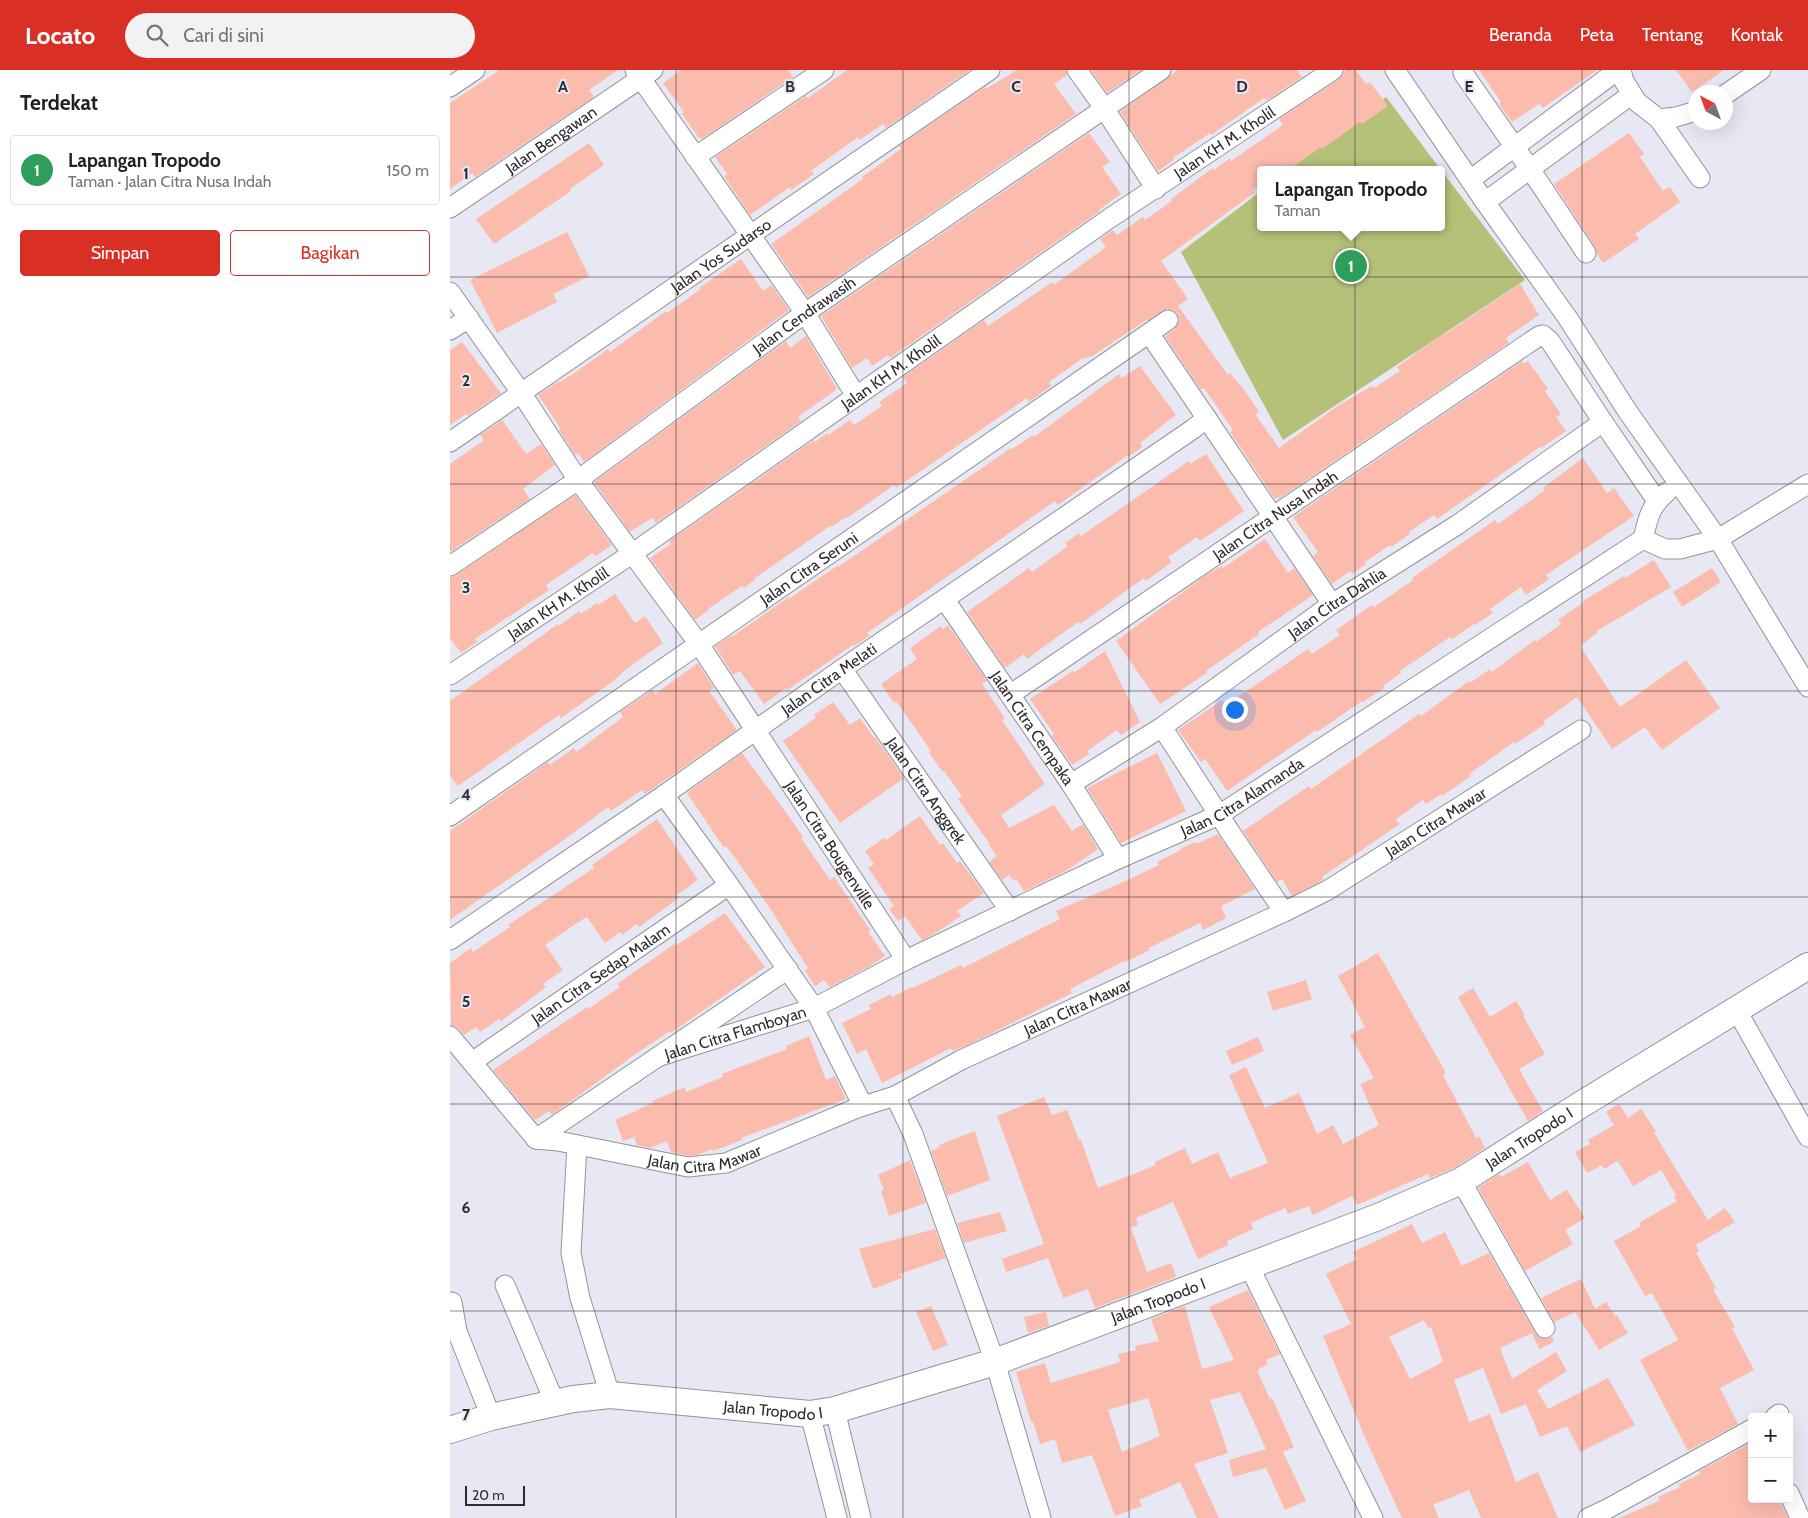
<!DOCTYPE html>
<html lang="id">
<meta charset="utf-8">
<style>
body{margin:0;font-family:Cabin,sans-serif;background:#f2f2f2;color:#202124}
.controls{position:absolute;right:15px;bottom:15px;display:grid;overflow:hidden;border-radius:5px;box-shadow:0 5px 20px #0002}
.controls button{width:45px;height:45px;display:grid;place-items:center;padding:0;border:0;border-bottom:1px solid #e0e0e0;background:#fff;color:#202124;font:25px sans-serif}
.compass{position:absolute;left:1238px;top:15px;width:45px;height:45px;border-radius:50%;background:#fff;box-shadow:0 5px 20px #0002;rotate:319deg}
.scale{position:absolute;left:15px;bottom:12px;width:60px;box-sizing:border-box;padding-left:5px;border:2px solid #2c2c30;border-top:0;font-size:14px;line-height:18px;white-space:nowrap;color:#2c2c30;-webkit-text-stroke:4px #e7e8f3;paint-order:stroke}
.you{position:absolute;left:784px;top:639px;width:18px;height:18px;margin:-12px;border:4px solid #fff;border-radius:50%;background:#1a73e8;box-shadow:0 0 0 8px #1a73e833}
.badge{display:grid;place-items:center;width:32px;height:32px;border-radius:50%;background:#d93025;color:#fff;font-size:16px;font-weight:700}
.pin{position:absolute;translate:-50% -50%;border:2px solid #fff;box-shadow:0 1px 5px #0006}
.popup{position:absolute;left:807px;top:96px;width:188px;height:65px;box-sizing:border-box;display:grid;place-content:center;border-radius:5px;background:#fff;filter:drop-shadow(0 1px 4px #0005);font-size:16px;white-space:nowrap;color:#757577}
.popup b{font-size:19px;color:#202124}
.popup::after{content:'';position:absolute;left:50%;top:100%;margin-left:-10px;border:10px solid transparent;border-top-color:#fff}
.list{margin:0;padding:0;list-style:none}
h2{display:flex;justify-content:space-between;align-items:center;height:65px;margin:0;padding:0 20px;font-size:21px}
h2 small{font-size:16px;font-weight:400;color:#757577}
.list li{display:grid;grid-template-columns:32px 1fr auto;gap:15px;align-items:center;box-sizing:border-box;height:70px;margin:0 10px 10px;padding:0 10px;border:1px solid #e0e0e0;border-radius:5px}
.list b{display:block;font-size:19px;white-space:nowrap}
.list p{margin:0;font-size:16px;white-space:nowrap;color:#757577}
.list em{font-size:16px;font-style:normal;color:#757577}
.actions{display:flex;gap:10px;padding:15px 20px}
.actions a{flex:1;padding:11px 0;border:1px solid #d93025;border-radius:5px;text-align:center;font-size:18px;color:#d93025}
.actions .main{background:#d93025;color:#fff}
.icon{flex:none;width:28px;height:28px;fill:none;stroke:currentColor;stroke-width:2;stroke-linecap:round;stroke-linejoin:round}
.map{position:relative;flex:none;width:1358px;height:1448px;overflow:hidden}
header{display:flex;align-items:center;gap:30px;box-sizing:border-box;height:70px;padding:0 25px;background:#d93025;color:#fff}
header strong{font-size:24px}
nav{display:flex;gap:28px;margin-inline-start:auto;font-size:18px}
.search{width:350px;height:45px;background:#f2f2f2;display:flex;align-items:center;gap:12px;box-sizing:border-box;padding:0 18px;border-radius:28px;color:#757577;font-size:19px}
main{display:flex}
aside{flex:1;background:#fff}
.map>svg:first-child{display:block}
</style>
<header>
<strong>Locato</strong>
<div class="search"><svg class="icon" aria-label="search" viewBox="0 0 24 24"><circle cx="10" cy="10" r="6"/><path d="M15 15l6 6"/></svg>Cari di sini</div>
<nav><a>Beranda</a><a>Peta</a><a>Tentang</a><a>Kontak</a></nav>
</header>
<main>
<aside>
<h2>Terdekat<small></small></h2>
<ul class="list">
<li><span class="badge" style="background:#2e9e5b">1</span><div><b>Lapangan Tropodo</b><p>Taman · Jalan Citra Nusa Indah</p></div><em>150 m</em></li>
</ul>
<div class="actions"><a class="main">Simpan</a><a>Bagikan</a></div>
</aside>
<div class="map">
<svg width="1358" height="1448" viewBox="0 0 1358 1448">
<rect width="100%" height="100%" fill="#e7e8f3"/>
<path fill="#b5c179" d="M936 27 991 100H839Z
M991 100 1075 210 833 370 731 182 811 121V157H991Z"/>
<path fill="#fbbcae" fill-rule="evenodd" d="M50 0H168L139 20 144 27 25 107 22 103 0 119V33Z
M231 0H338L343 7 252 69 250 67 249 68 232 44 234 42 213 13Z
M397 0H520L436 58 433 54 410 70 408 67 361 101 364 104 341 120 340 117 300 145 274 106 277 104 265 87 356 26 358 28Z
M567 0H616L617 5 604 14 626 44 358 227 321 174 413 109 412 107 451 79 449 76 535 17 536 19Z
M641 0H691L657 23Z
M728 0H847L852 7 816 31 814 28 761 65 760 63 723 88 724 90 708 101 670 42Z
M896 0H906L916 14 920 12 938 36 912 54 910 52 872 79 871 77 839 100H811V114L802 120 804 123 711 191 738 229 728 236 778 305 780 303 795 321 809 342 805 344 829 378 889 335 922 316 924 318 950 301 947 297 994 263 995 264 1070 214 1089 245 1056 268 1059 273 830 428 828 427 825 429 780 362 783 360 754 318 751 320 715 266 725 259 729 250 727 243 722 240 717 239 697 251 696 250 641 287 640 286 634 289 633 288 599 312 601 316 579 332 577 328 446 418 444 415 397 448 396 447 381 457 380 456 305 508 306 509 294 518 292 516 258 539 259 540 245 550 200 488 221 474 219 471 364 370 365 372 377 363 378 365 400 350 404 355 432 336 429 332 457 313 453 307 534 250 538 256 602 212 604 215 656 177 650 169 663 160 667 165 693 147 695 150 722 131 721 129 763 98 764 100 780 88 781 91 833 55 829 49 889 9Z
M1029 0H1147L1093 38 1089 34 1062 52 1049 34 1051 32Z
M1226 0H1274L1242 22Z
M639 63 660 92 652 97 671 124 649 140 650 141 440 288 438 285 422 296 417 288 402 298 371 246Z
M1179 63 1194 84 1190 87 1213 121 1220 117 1230 132 1185 164 1189 169 1153 193 1147 184 1145 177 1104 114Z
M139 73 154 95 120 119 121 121 44 174 26 149Z
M117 162 139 206 103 224 107 232 47 263 20 210Z
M291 189 313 221 321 215 339 240 134 392 128 383 125 385 109 360 111 359 88 325 109 311 110 312 126 302 158 279 160 282 216 241 217 243 251 219 249 218Z
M356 266 387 319 348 347 351 351 206 453 202 448 180 462 144 412 336 271 340 278Z
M12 272 51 323 18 346 16 344 0 355V280Z
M1072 291 1074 294 1078 291 1098 319 1095 321 1111 344 1106 347 1116 361 1091 378 1090 377 987 449 984 445 959 462 960 464 941 477 940 475 915 492 916 494 902 504 900 501 882 514 863 486 868 482 843 447Z
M690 296 726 345 690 373 692 377 678 387V385L608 435 605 431 417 563 419 566 404 576 403 575 337 620 336 618 314 634 290 601 283 605 265 576 282 565 283 566 339 527 340 528 372 506 387 496 388 497 561 378 562 379 583 365 584 367 669 304 672 308Z
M52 350 76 384 91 374 105 395 73 419 80 429 0 482V394L34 370 30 365Z
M756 384 794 441 750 471 747 467 718 487 722 492 696 511 694 508 630 554 628 552 577 589 574 584 555 598 517 542 579 498 582 502 618 476 615 473 629 463 631 466 739 391 740 394Z
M1133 388 1157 423 1164 418 1184 446 1096 505 1099 509 1076 525 1071 517 1040 539 1043 543 1025 555 1024 554 1002 569 1000 567 950 601 951 603 933 616 934 618 913 632 912 631 867 662 866 660 777 721 755 689 751 692 728 660 772 630 776 635 858 579 862 584 890 565 886 560 922 535 924 537 963 510 962 508 1045 450 1048 454 1095 420 1093 418Z
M125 425 162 475 146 486 143 483 96 515 99 520 25 569 27 572 11 583 0 568V507L6 505Z
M815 469 838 503 844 498 863 525 808 562 809 564 776 587 756 601 757 603 710 634 666 571 756 505 772 496 773 498Z
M1204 490 1221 517 1147 561 1148 562 1130 576 1170 637 1236 590 1270 638 1212 680 1195 657 1162 679 1127 627 1094 651 1095 654 1065 674 1064 672 1019 704 1021 706 992 726 991 724 976 734 973 730 946 749 950 754 872 807 873 809 867 813 842 826 832 809 827 812 793 761 859 716 861 719 969 644 971 646 1019 611 1020 613 1040 599 1042 602 1085 570 1086 572 1111 554 1108 550 1134 532 1133 531 1174 506 1175 508Z
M1262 498 1271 512 1232 537 1223 522Z
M165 524 185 553 195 546 213 573 175 600 165 610 145 624 111 648 109 645 8 716 0 706V631L108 554 109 556 129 541 131 544 147 533 148 535Z
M498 555 537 611 532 614 555 648 552 650 595 714 551 745 559 758 604 735 622 761 633 754 648 779 616 801 574 821 566 809 564 811 559 805 552 810 539 792 547 786 538 774 539 773 508 729 512 726 494 701 493 702 479 683 481 681 446 631 444 633 431 614 467 589 460 578 491 556 493 559Z
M655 581 690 652 671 665 667 660 637 681 639 684 622 695 602 666 604 664 580 629 623 601 625 602Z
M248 593 264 618 259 621 287 660 195 724 192 720 161 741 158 737 115 769 0 850V761L98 692 100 695 124 678 126 682 173 647 170 642 202 620 205 624Z
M383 632 400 655 410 648 424 668 425 667 454 708 390 753 333 671 366 648 364 645Z
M292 683 343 752 353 767 351 768 380 810 384 807 395 823 420 860 418 862 435 886 420 896 380 917 374 910 365 916 355 901 358 898 321 840 286 789 276 776 274 778 237 723Z
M707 683 736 741 671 773 637 718Z
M470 746 490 775 493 773 507 793 510 791 534 823 507 841 511 846 484 864 472 870 455 846 448 851 439 839 444 836 418 798 424 794 415 781 434 768 436 770Z
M207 749 248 810 227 825 229 828 189 857 187 854 172 865 170 862 155 873 137 847 124 855 95 875 113 900 93 914 96 917 51 951 49 949 30 962 26 957 14 965 8 958 1 955 0 893 21 878 23 882 60 857 58 855 144 798 142 795Z
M768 764 805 819 771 836 776 848 753 860 750 853 717 869 699 878 700 880 675 892 674 891 620 919 622 923 518 975 503 981 501 978 432 1013 416 979 407 984 392 953 421 939 419 935 441 924 442 927 462 917 463 918 511 895 513 898 610 849 606 841 680 809 709 795 707 792 731 780 730 779 745 772 746 774Z
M275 843 315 897 221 963 220 961 187 983 102 1045 99 1041 85 1050 43 1000 137 937 138 939 170 917 167 914 207 886 226 873 227 875Z
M928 883 996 1003 993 1005 1026 1068 1029 1066 1035 1078 1004 1098 980 1108 978 1104 907 1135 902 1126 863 1145 859 1136 838 1144 835 1138 801 1153 803 1159 777 1171 778 1175 748 1189 723 1132 686 1148 688 1155 681 1158 697 1202 721 1193 726 1207 645 1238 638 1219 613 1228 598 1188 556 1202 552 1189 594 1174 547 1046 594 1027 602 1045 617 1040 629 1070H631L648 1118 706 1095 705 1092 735 1078 742 1094 768 1082 780 1108 818 1093 779 1005 796 997 815 1038 849 1023 867 1064 883 1055 893 1074 929 1055 910 1014 924 1008 900 965 915 957 888 906Z
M856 910 862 929 823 941 817 922Z
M1023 918 1040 947 1066 931 1075 945 1073 946 1095 984 1069 999 1093 1041 1078 1051 1008 927Z
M359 966 376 1010 385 1006 396 1029 291 1068 292 1070 263 1081 262 1079 248 1085 239 1086 221 1082 217 1071 200 1078 187 1075 184 1067 173 1071 165 1050 203 1033 202 1031 235 1017 236 1022 273 1007 272 1004 337 979 336 976Z
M808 967 814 981 782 995 776 981Z
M1169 1034 1178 1048 1191 1039 1206 1061 1204 1062 1222 1093 1258 1150 1275 1138 1285 1152 1246 1175 1249 1181 1246 1183 1266 1218 1263 1220 1285 1257 1282 1258 1304 1300 1270 1318 1288 1354 1238 1381 1190 1290 1228 1270 1202 1223 1195 1226 1164 1171 1191 1156 1189 1153 1227 1131 1224 1127 1226 1125 1211 1100 1183 1116 1168 1091 1154 1099 1152 1095 1137 1103 1125 1082 1140 1074 1138 1070 1164 1055 1156 1042Z
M525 1061 540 1110 497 1126 481 1081 490 1077 489 1075Z
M460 1090 476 1133 439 1146 431 1121 434 1120 428 1105Z
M1078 1092 1100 1130 1117 1120 1135 1148 1115 1160 1123 1174 1075 1201 1028 1118 1049 1104 1051 1107Z
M550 1142 557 1161 514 1173 507 1153Z
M962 1154 972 1173 995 1162 1012 1196 1039 1183 1086 1264 1094 1269 1102 1267 1104 1272 1089 1279 1082 1263 1050 1278 1062 1309 1106 1282 1117 1301 1087 1320 1098 1339 1158 1308 1185 1355 1130 1382 1117 1356 1090 1367 1076 1334 1051 1344 1033 1298 1004 1310 1019 1352 1040 1344 1066 1412 1088 1402 1108 1448H1031L1019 1420 983 1435 989 1448H952L913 1363 873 1266 901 1254 876 1204 907 1189 903 1182ZM974 1250 978 1258 981 1257 993 1292 960 1309 939 1267Z
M485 1159 496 1188 450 1204 452 1208 423 1219 409 1179Z
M1131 1209 1145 1239 1156 1232 1165 1246 1167 1245 1178 1263 1149 1280 1125 1242 1104 1252 1091 1228Z
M798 1220 830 1284 816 1290 818 1294 807 1300 820 1329 822 1328 844 1377 833 1382 856 1431 835 1440 816 1398 783 1407 779 1390 816 1379 790 1322 760 1330 778 1383 744 1394 769 1448H747L730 1412 689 1430 692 1436 665 1446 642 1385 612 1393 605 1369 590 1374 583 1352H581L566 1302 595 1293 601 1313 670 1292 668 1284 686 1280 685 1276 709 1271 701 1249 735 1236 752 1299 784 1290 759 1237ZM698 1328 710 1366 672 1382 658 1340Z
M481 1236 498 1275 483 1281 466 1242Z
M596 1242 599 1256 578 1263 574 1247Z
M1299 1374 1302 1379V1429H1329L1338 1448H1169L1209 1431 1208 1427 1230 1417 1229 1414 1250 1404 1249 1401Z"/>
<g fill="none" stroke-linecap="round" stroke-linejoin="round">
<g stroke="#92939d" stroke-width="21">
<g id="street">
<path d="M185 0 355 243 406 326"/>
<path d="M627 0 654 38 706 119"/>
<path d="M945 0 1035 132 1117 247 1178 342 1268 469 1358 617"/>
<path d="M1171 0 1174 11 1187 32 1209 49 1250 108"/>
<path d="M1013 3 1080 99 1136 183"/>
<path d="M0 17 25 0"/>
<path d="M1276 24 1311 0"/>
<path d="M1209 49 1226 47 1246 41"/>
<path d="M245 87 374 0"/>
<path d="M1020 110 1168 0"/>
<path d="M1035 132 1182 24"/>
<path id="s1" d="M0 138 203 0"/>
<path id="s2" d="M0 222 72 324 128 410 249 574 456 890"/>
<path d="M0 260 19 248"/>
<path d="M699 263 882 534"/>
<path id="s3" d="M0 372 540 0"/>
<path d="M1193 469 1215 479H1230L1268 469 1358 414"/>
<path d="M1193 469C1198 448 1200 436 1217 422"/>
<path id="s4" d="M0 496 128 410 355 243 711 0"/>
<path id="s5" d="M495 530 621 714 668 789"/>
<path id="s6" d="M392 599 560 841"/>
<path id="s7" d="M0 605 183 483 660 148 883 0"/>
<path id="s8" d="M561 624 1089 266 1093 265 1100 271 1153 352 1207 431"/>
<path d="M712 657 782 765 834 842"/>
<path id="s9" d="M621 714 712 657 882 534 1007 455 1153 352"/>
<path d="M214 725 279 815 364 938 413 1036"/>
<path id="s10" d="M0 746 718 250"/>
<path id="s11" d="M0 870 214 725 392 599 743 359 757 348"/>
<path d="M1286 939 1358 1067"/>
<path d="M0 966 86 1069"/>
<path id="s12" d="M207 987 364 938 456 890 668 789 769 745 1193 469"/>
<path id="s13" d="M22 992 279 815"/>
<path d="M445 1026 463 1064 545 1292 591 1448"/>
<path id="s14" d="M86 1069 108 1071 238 1097 276 1093 407 1038 445 1026 511 990 834 842 878 820 1131 660"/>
<path d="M86 1069 338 899"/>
<path d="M127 1075 121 1183 130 1228 160 1325"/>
<path d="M1011 1111 1095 1258"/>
<path d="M799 1196 923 1448"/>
<path d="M55 1215 105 1333"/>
<path d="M2 1232 7 1261 41 1347"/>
<path d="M385 1340 411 1448"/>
<path d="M360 1344 387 1448"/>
<path d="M1325 1347 1329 1344"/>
<path d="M1339 1423 1350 1448"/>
<path d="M1138 1448 1159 1438 1302 1359"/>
</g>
</g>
<g stroke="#92939d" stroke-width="28">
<g id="secondary">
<path id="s15" d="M0 1360 41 1347 123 1329 160 1325 360 1344 385 1340 545 1292 928 1147 1011 1111 1132 1034 1358 896"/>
</g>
</g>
<use href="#street" stroke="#fff" stroke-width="19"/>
<use href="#secondary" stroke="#fff" stroke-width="26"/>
</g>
<path fill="none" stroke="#2c2c30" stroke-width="1" stroke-opacity="0.55" d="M226 0V1448M453 0V1448M679 0V1448M905 0V1448M1132 0V1448M0 207H1358M0 414H1358M0 621H1358M0 827H1358M0 1034H1358M0 1241H1358"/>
<g text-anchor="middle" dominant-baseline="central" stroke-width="4" stroke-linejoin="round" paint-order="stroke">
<g font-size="16" fill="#2c2c30" stroke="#e7e8f3">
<text stroke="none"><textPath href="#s1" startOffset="122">Jalan Bengawan</textPath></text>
<text stroke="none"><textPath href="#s7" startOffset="940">Jalan KH M. Kholil</textPath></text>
<text stroke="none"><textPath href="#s3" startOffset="329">Jalan Yos Sudarso</textPath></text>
<text stroke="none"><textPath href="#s4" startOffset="434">Jalan Cendrawasih</textPath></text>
<text stroke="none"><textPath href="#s7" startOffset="535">Jalan KH M. Kholil</textPath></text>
<text stroke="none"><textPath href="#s8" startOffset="319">Jalan Citra Nusa Indah</textPath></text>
<text stroke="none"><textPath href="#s10" startOffset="436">Jalan Citra Seruni</textPath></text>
<text stroke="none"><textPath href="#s7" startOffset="130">Jalan KH M. Kholil</textPath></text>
<text stroke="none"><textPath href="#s9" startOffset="322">Jalan Citra Dahlia</textPath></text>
<text stroke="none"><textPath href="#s11" startOffset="460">Jalan Citra Melati</textPath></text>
<text stroke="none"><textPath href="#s5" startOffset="155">Jalan Citra Cempaka</textPath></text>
<text stroke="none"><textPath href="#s6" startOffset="148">Jalan Citra Anggrek</textPath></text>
<text stroke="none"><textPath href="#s12" startOffset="642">Jalan Citra Alamanda</textPath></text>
<text stroke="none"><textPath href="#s14" startOffset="982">Jalan Citra Mawar</textPath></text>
<text stroke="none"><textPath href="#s2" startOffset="671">Jalan Citra Bougenville</textPath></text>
<text stroke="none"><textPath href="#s13" startOffset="156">Jalan Citra Sedap Malam</textPath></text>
<text stroke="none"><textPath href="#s14" startOffset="578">Jalan Citra Mawar</textPath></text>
<text stroke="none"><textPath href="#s12" startOffset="82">Jalan Citra Flamboyan</textPath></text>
<text stroke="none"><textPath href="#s15" startOffset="1138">Jalan Tropodo I</textPath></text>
<text stroke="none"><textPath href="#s14" startOffset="172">Jalan Citra Mawar</textPath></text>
<text stroke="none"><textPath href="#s15" startOffset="732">Jalan Tropodo I</textPath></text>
<text stroke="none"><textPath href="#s15" startOffset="328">Jalan Tropodo I</textPath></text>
</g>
</g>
<g font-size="16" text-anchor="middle" font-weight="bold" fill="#2c2c30" stroke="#e7e8f3" stroke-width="4" stroke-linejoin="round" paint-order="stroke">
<text x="113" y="22">A</text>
<text x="340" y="22">B</text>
<text x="566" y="22">C</text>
<text x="792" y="22">D</text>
<text x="1019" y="22">E</text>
<text x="16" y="109">1</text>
<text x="16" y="316">2</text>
<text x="16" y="523">3</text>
<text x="16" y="730">4</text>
<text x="16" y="937">5</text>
<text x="16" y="1143">6</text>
<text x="16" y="1350">7</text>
</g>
</svg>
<div class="controls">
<button>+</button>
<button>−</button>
</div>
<svg class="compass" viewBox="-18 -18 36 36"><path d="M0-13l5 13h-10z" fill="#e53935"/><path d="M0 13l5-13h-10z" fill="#757577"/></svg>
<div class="scale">20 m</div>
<div class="you"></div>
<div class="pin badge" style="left:901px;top:196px;background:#2e9e5b">1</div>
<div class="popup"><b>Lapangan Tropodo</b>Taman</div>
</div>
</main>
